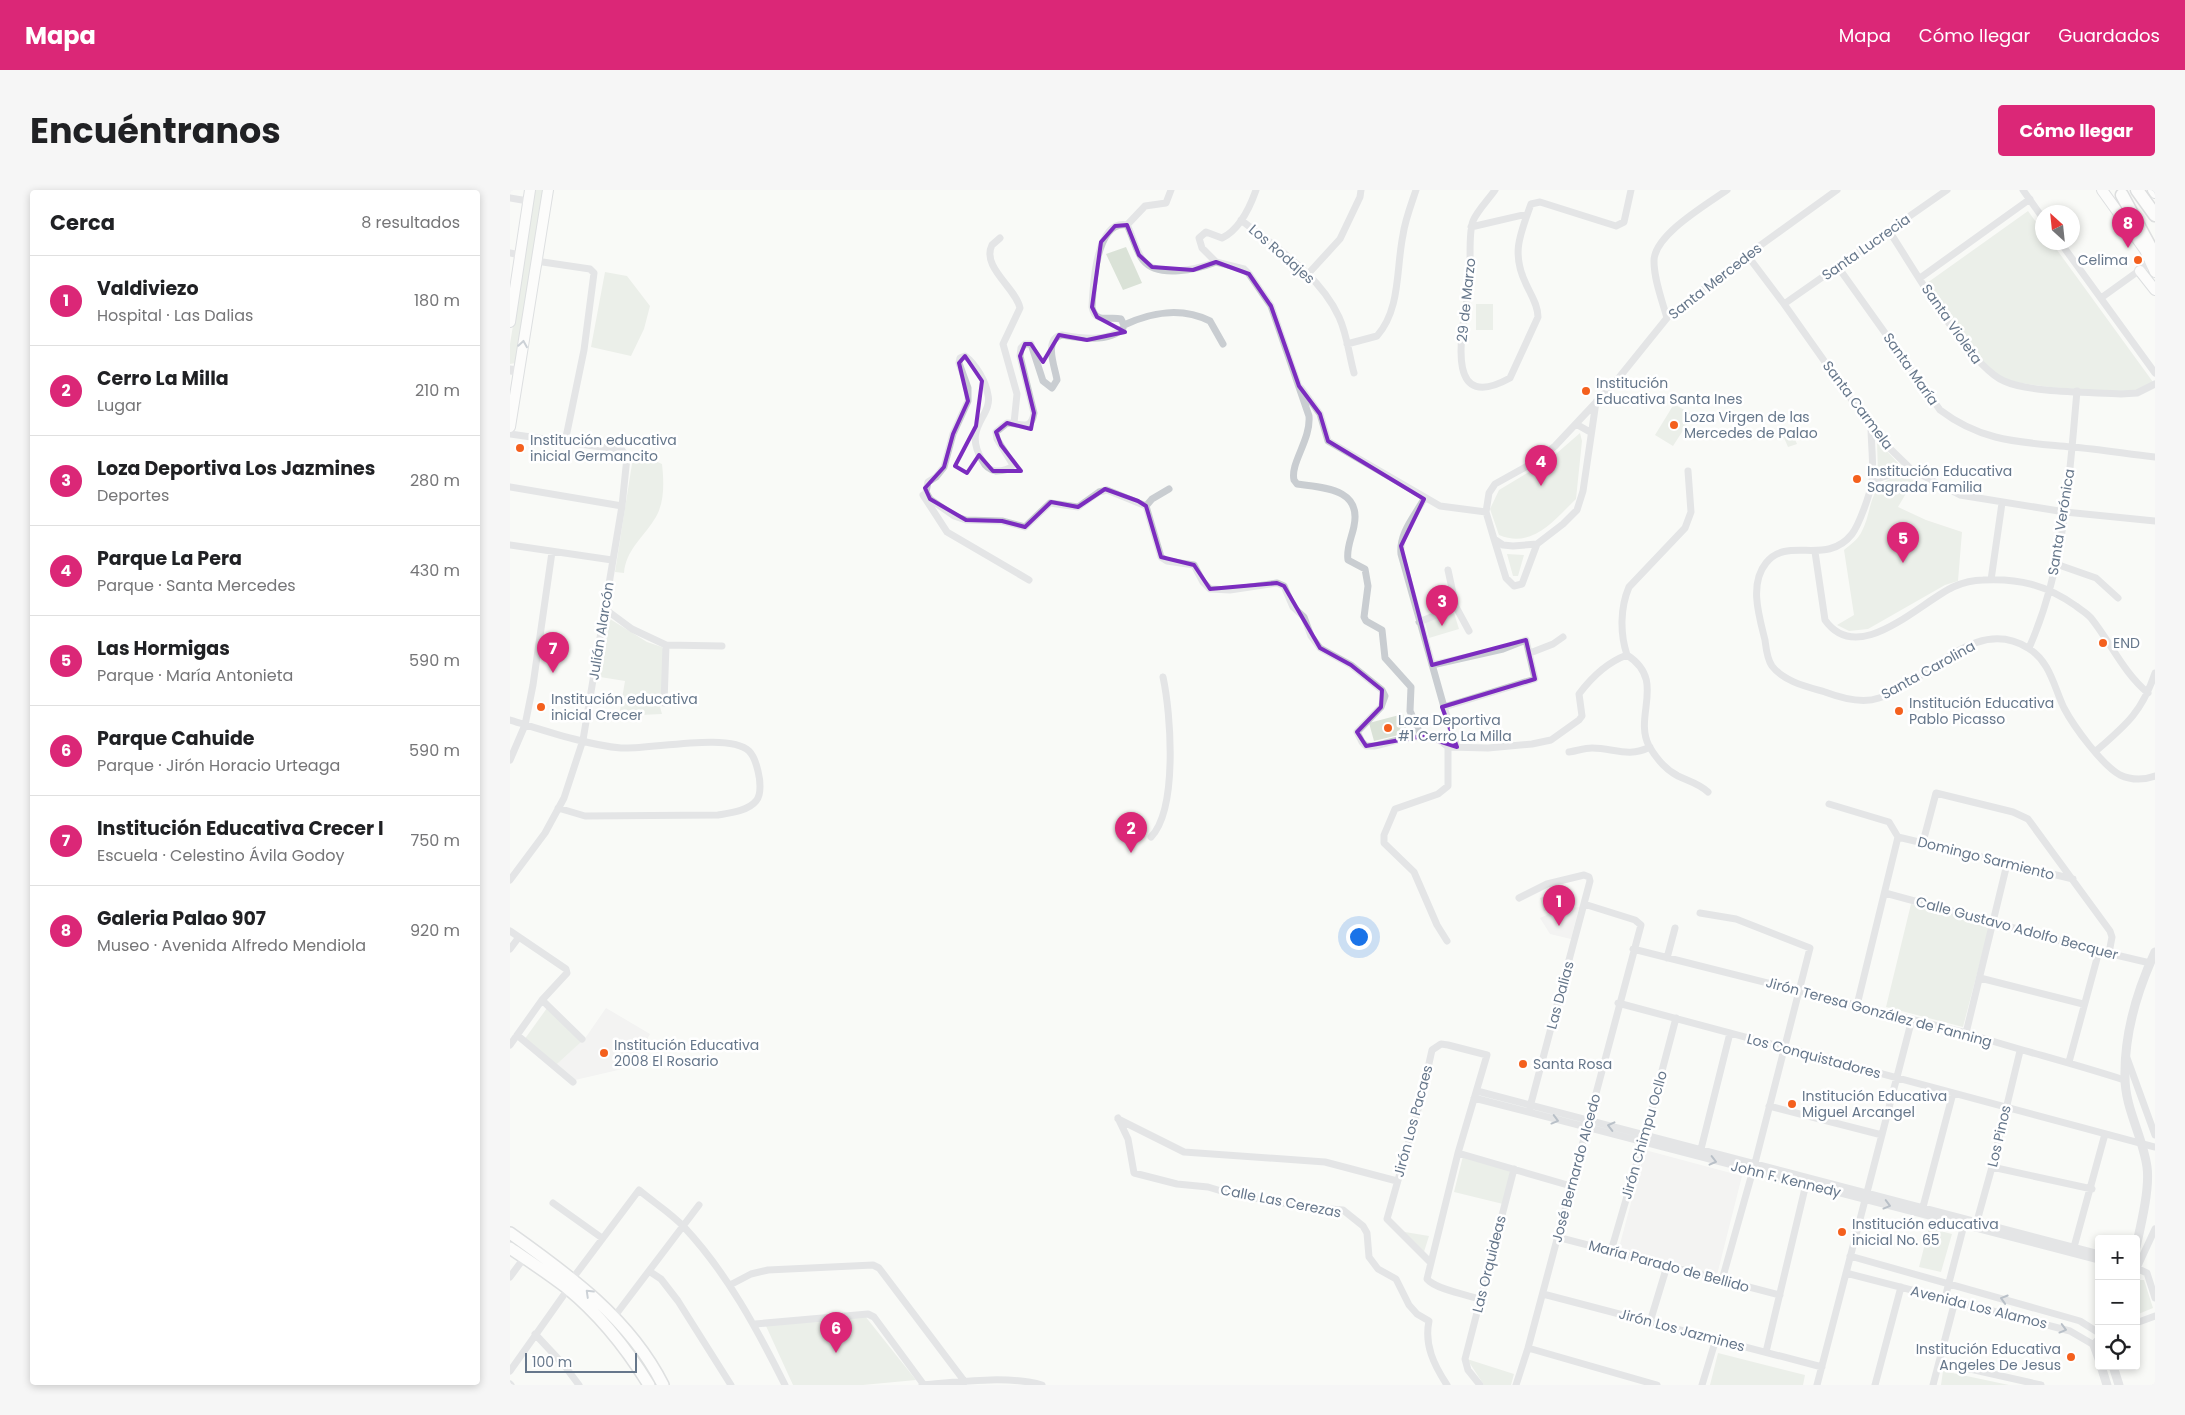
<!DOCTYPE html>
<html lang="es">
<meta charset="utf-8">
<style>
body{margin:0;font-family:Poppins,sans-serif;background:#f6f6f6;color:#202124}
.controls{position:absolute;right:15px;bottom:15px;display:grid;overflow:hidden;border-radius:5px;box-shadow:0 2px 8px #0003}
.controls button{width:45px;height:45px;display:grid;place-items:center;padding:0;border:0;border-bottom:1px solid #e0e0e0;background:#fff;color:#202124;font:25px sans-serif}
.compass{position:absolute;left:1525px;top:15px;width:45px;height:45px;border-radius:50%;background:#fff;box-shadow:0 2px 8px #0003;rotate:333deg}
.scale{position:absolute;left:15px;bottom:12px;width:112px;box-sizing:border-box;padding-left:5px;border:2px solid #66778b;border-top:0;font-size:14px;line-height:18px;white-space:nowrap;color:#66778b;-webkit-text-stroke:4px #fff;paint-order:stroke}
.you{position:absolute;left:848px;top:746px;width:18px;height:18px;margin:-12px;border:4px solid #fff;border-radius:50%;background:#1a73e8;box-shadow:0 0 0 8px #1a73e833}
.badge{display:grid;place-items:center;width:32px;height:32px;border-radius:50%;background:#db2777;color:#fff;font-size:16px;font-weight:700}
.pin{position:absolute;translate:-50% -41px;filter:drop-shadow(0 1px 2px #0008)}
.pin::after{content:'';position:absolute;top:26px;width:18px;height:15px;background:inherit;clip-path:polygon(0 0,100% 0,50% 100%)}
.list{margin:0;padding:0;list-style:none}
h2{display:flex;justify-content:space-between;align-items:center;height:65px;margin:0;padding:0 20px;font-size:21px}
h2 small{font-size:16px;font-weight:400;color:#757577}
.list li{display:grid;grid-template-columns:32px 1fr auto;gap:15px;align-items:center;box-sizing:border-box;height:90px;padding:0 20px;border-top:1px solid #e0e0e0}
.list b{display:block;font-size:19px;white-space:nowrap}
.list p{margin:0;font-size:16px;white-space:nowrap;color:#757577}
.list em{font-size:16px;font-style:normal;color:#757577}
.icon{flex:none;width:28px;height:28px;fill:none;stroke:currentColor;stroke-width:2;stroke-linecap:round;stroke-linejoin:round}
.map{position:relative;flex:none;width:1645px;height:1195px;overflow:hidden;border-radius:5px}
header{display:flex;align-items:center;gap:30px;box-sizing:border-box;height:70px;padding:0 25px;background:#db2777;color:#fff}
header strong{font-size:24px}
nav{display:flex;gap:28px;margin-inline-start:auto;font-size:18px}
.intro{display:flex;align-items:center;justify-content:space-between;box-sizing:border-box;height:120px;padding:0 30px}
h1{margin:0;font-size:35px}
.button{padding:12px 22px;border-radius:5px;background:#db2777;color:#fff;font-size:18px;font-weight:700}
main{display:flex;gap:30px;padding:0 30px}
aside{flex:1;background:#fff;border-radius:5px;box-shadow:0 2px 8px #0003}
.map>svg:first-child{display:block}
</style>
<header>
<strong>Mapa</strong>
<nav><a>Mapa</a><a>Cómo llegar</a><a>Guardados</a></nav>
</header>
<div class="intro"><h1>Encuéntranos</h1><a class="button">Cómo llegar</a></div>
<main>
<aside>
<h2>Cerca<small>8 resultados</small></h2>
<ul class="list">
<li><span class="badge">1</span><div><b>Valdiviezo</b><p>Hospital · Las Dalias</p></div><em>180 m</em></li>
<li><span class="badge">2</span><div><b>Cerro La Milla</b><p>Lugar</p></div><em>210 m</em></li>
<li><span class="badge">3</span><div><b>Loza Deportiva Los Jazmines</b><p>Deportes</p></div><em>280 m</em></li>
<li><span class="badge">4</span><div><b>Parque La Pera</b><p>Parque · Santa Mercedes</p></div><em>430 m</em></li>
<li><span class="badge">5</span><div><b>Las Hormigas</b><p>Parque · María Antonieta</p></div><em>590 m</em></li>
<li><span class="badge">6</span><div><b>Parque Cahuide</b><p>Parque · Jirón Horacio Urteaga</p></div><em>590 m</em></li>
<li><span class="badge">7</span><div><b>Institución Educativa Crecer I</b><p>Escuela · Celestino Ávila Godoy</p></div><em>750 m</em></li>
<li><span class="badge">8</span><div><b>Galeria Palao 907</b><p>Museo · Avenida Alfredo Mendiola</p></div><em>920 m</em></li>
</ul>
</aside>
<div class="map">
<svg width="1645" height="1195" viewBox="0 0 1645 1195">
<rect width="100%" height="100%" fill="#f9faf7"/>
<path fill="#eaebea" d="M1069 717 1061 749 1040 744 1030 728 1046 721Z
M96 818 140 844 121 877 65 890 46 875 76 847Z
M1135 960 1232 986 1207 1085 1109 1058Z"/>
<path fill="#dae2d7" d="M25 0H33L6 173 0 174V154Z
M1518 21 1532 40V52L1542 53 1643 192 1625 201 1609 202C1585 200 1505 197 1488 186 1457 165 1438 124 1417 93Z
M616 57 632 93 613 100 596 64Z
M95 82 117 86 140 116 134 139 121 166 81 157Z
M966 114H983V140H966Z
M1164 214 1183 225 1163 256 1145 245Z
M1281 240 1287 254 1278 257 1272 243Z
M1070 243 1072 251 1066 309C1044 330 1023 359 989 345L980 319 989 300 1039 270Z
M1367 252 1369 253 1391 276 1368 284Z
M124 261 152 274C154 292 155 314 144 330 132 349 116 360 114 383L105 382Z
M1387 286 1404 290 1388 317 1416 330 1452 342 1448 391 1435 395 1358 439 1339 441 1327 435 1344 425 1334 360C1340 355 1347 350 1351 343 1364 319 1356 297 1387 286Z
M997 364 1014 365 1008 386H1003Z
M944 423 949 439 919 448 915 432Z
M100 429 137 452 152 457 154 461V503L148 510 152 524 109 526 115 491 90 487Z
M893 524 897 543 864 551 859 533Z
M1058 698 1063 710 1034 721 1030 708Z
M1401 714 1480 734 1453 837 1376 817Z
M37 818 71 852 46 875 14 850Z
M953 966 1001 979 993 1014 944 1002Z
M1419 1038 1442 1044 1431 1082 1409 1077Z
M889 1041 919 1046 913 1065Z
M1626 1090H1634L1643 1118 1626 1125Z
M355 1126 406 1190 353 1195H283L256 1136Z
M1208 1163 1295 1185 1293 1195H1200Z
M957 1169 1004 1184 1001 1195H974Z
M1433 1181 1499 1195H1431Z"/>
<g fill="none" stroke-linecap="round" stroke-linejoin="round">
<g stroke="#bbc0c5" stroke-width="12">
<path id="secondary" d="M1592 0 1635 60 1645 82
M1643 0 1645 3
M1630 81 1645 100
M0 132 20 0
M0 237 38 0"/>
</g>
<g stroke="#bcc0c4" stroke-width="14">
<path id="primary" d="M0 1043C59 1085 120 1129 153 1195
M0 1058C19 1071 39 1084 57 1098 90 1125 117 1159 139 1195"/>
</g>
<g stroke="#bbbec2" stroke-width="15">
<path id="motorway" d="M1627 0 1645 25
M1612 5 1645 66"/>
</g>
<path stroke="#c9cdd1" stroke-width="7" d="M985 0C978 10 967 21 963 31 958 43 961 75 960 89 957 122 926 229 1000 188L1028 127C1028 115 1021 105 1016 94 1001 63 1010 45 1021 14L1030 12 1106 36 1114 32 1121 0
M1513 0 1532 27
M0 8 18 11
M731 30C766 58 809 84 829 127 837 144 839 165 844 183
M617 35C586 29 583 96 582 117 585 134 599 126 611 129L614 135 613 138C599 153 569 148 552 145 533 149 545 177 547 190L542 198 533 191 521 154H515L511 158 510 166 524 223C521 242 510 233 497 233L486 242 487 249 503 275C499 280 493 281 486 281 479 280 475 276 472 270 452 237 483 226 478 205 476 192 466 174 455 166L450 168 449 173 458 198V211L443 244 434 277 426 287 418 292 416 302 420 309 444 326 456 330 492 331 515 337 540 313 568 317 589 302 597 300 636 316 651 367 657 371 684 375 693 392 700 399 720 400 767 393 774 396 783 417 794 427 801 446 810 458 841 475 872 500 875 506 871 517 847 542 852 552 856 556H864C888 551 919 537 938 557V596L928 604 885 619 874 645V653L904 682 927 735 937 751
M617 35C623 46 625 60 633 70 648 89 688 79 706 72
M617 35 635 16 656 13 661 0
M961 37 1017 24
M1379 41C1403 77 1459 176 1494 191 1520 203 1581 202 1611 204L1627 203 1645 194
M490 48 482 55C471 77 506 98 510 118L493 154 507 204 504 233
M1550 52 1645 183
M0 63 10 65
M1237 65 1274 114 1368 247 1402 280 1450 305 1555 322 1645 331
M26 71 80 79 84 83 74 160 55 252
M706 72 734 79 739 84 761 116 799 226C801 250 780 273 784 290L787 294C813 298 852 298 844 336 842 347 836 358 838 370L855 379 858 396 854 427 856 431 872 440 875 468 901 497 900 521 911 546
M706 72 692 58 689 48 696 42 712 48C729 40 740 17 746 0
M1328 77 1430 220C1472 252 1510 252 1561 257 1589 259 1617 264 1645 267
M798 84 830 49 850 7 851 0
M1410 88 1520 9
M1591 108 1641 72
M1274 114 1437 0
M1157 128C1152 110 1144 90 1144 71 1144 45 1196 15 1217 0
M614 135C641 122 672 117 700 131L713 154
M837 154 867 146C891 119 886 78 893 45 895 30 901 15 906 0
M791 198 810 224 818 251 930 316 976 322
M1086 212 1073 301 1067 320 1053 334 1027 354 1003 356 993 355 984 349 976 322 979 303 985 294 1028 270 1045 256 1107 190 1157 128 1237 65 1327 0
M1066 234 1080 242
M1361 237C1361 254 1364 275 1362 292 1360 304 1349 335 1342 344 1316 377 1278 345 1256 373 1239 394 1249 426 1255 450 1256 458 1257 469 1262 476 1274 492 1298 497 1315 502 1331 508 1352 514 1369 508 1418 493 1464 424 1518 458 1540 471 1544 497 1554 518 1564 537 1592 575 1610 585 1621 590 1634 590 1645 586
M0 244 112 260 117 267 112 316 73 550 54 608 35 643 0 690
M1362 292 1372 287 1402 280
M0 297 112 316
M413 305 437 342 519 390
M914 309C904 327 889 343 891 364L934 517 947 557
M636 316 642 309 659 299
M984 349 996 388 1004 396 1012 394 1027 354
M0 355 102 370
M1305 362 1315 430C1348 477 1408 414 1443 397 1452 393 1464 390 1473 390 1509 388 1536 395 1566 416 1571 420 1577 423 1581 428 1601 453 1613 482 1638 503
M1546 374 1586 388 1608 408
M938 380 946 417
M1481 390 1492 313
M95 419 122 439 156 455 212 456
M909 432 946 417 959 441
M1519 458C1555 377 1559 289 1567 201
M1020 463 1043 454 1053 447
M1117 465C1110 444 1110 418 1119 397L1175 338 1181 322 1178 281
M922 475 993 459 1016 450 1025 489 934 517
M154 513 156 455
M0 530C33 540 77 555 111 558 139 560 219 542 239 561 245 567 246 574 248 581 250 589 252 604 246 611 238 621 220 623 208 625L75 626 48 618
M938 557 978 558 1022 554 1041 550 1069 530 1072 526 1069 504C1081 488 1098 472 1117 465 1157 491 1123 525 1139 556 1146 568 1156 580 1168 586 1179 591 1190 594 1198 602
M1586 561C1616 535 1632 522 1645 483
M1059 562C1066 561 1075 558 1082 558 1104 558 1118 568 1140 557
M0 570 15 535 23 495 42 362
M1319 614 1379 632 1388 647
M641 647C668 619 661 524 653 487
M1388 647 1563 689
M1413 652 1426 603 1503 622 1518 629 1600 741 1602 747 1599 763
M1375 703 1589 761 1640 773
M1009 708 1037 694 1074 685 1079 687 1080 691 1020 917
M1190 723 1226 729 1300 758 1245 973 1212 1090
M0 741 56 779 57 783 32 810 0 855
M0 759 9 747
M1123 759 1456 843C1509 860 1562 873 1614 890
M1157 768 1165 738
M1470 788 1573 814
M32 810 72 849
M1108 813 1645 957
M1347 815 1388 647
M1456 843 1497 674
M7 845 63 892
M1617 868 1645 945
M1559 872 1589 761
M967 901 1589 1064
M964 908 1589 1070
M1259 916 1372 945
M608 928 618 949 624 983 667 994 698 997 718 1003 794 1017 833 1020 853 1036 857 1043 859 1067 868 1079 886 1089 899 1115 907 1124 919 1131C914 1155 924 1175 937 1195
M608 929 674 962 815 972 887 991
M1191 959 1220 843
M948 963 1061 996
M1482 977 1582 999
M43 1013 92 1048
M1413 1017 1443 903
M1467 1031 1482 977 1510 861
M1047 1047 1270 1105
M1564 1057 1595 944
M1101 1061 1135 945 1166 828
M1340 1066 1570 1131 1589 1143
M920 1072 877 1029 911 909 922 860 931 854 938 855 977 865 948 963 917 1089C925 1099 957 1105 970 1109
M1626 1078 1637 1083 1645 1108
M1627 1078 1645 1039
M139 1081 151 1089 168 1111 221 1195
M1336 1083 1560 1141 1584 1155
M0 1087 14 1068
M63 1088 129 1000C143 1012 161 1023 174 1037 217 1083 247 1139 275 1195
M220 1095 241 1084 258 1080 363 1075 369 1078 455 1192
M1033 1104 1312 1177
M1435 1108 1455 1031
M104 1127 189 1015
M1140 1132 1157 1076
M1626 1133 1645 1126
M245 1134 358 1124 364 1127 414 1195
M25 1144 54 1175 69 1195
M1018 1158 1147 1195
M1256 1162 1296 994
M1429 1172 1531 1195
M0 1181 58 1099
M0 1194 1 1195
M412 1195C446 1192 499 1185 532 1195
M970 1195 958 1180 955 1169 1004 979
M1006 1195 1018 1158 1131 735 1125 730 1074 714
M1192 1195 1206 1149
M1307 1195 1402 829
M1365 1195 1391 1097
M1423 1195 1445 1111"/>
<path stroke="#c9cdd1" stroke-width="9" d="M0 180 8 181
M1626 1057C1631 1035 1640 998 1637 977 1633 947 1615 918 1615 888 1614 845 1627 801 1645 762
M1589 1150 1584 1155 1589 1169
M1591 1176 1597 1195
M1603 1176 1609 1195"/>
<use href="#secondary" stroke="#fff" stroke-width="10"/>
<use href="#primary" stroke="#fff" stroke-width="11"/>
<use href="#motorway" stroke="#fff" stroke-width="12"/>
</g>
<defs><path id="oneway-chevron" d="M-2-3.5L2.5 0L-2 3.5" fill="none" stroke-width="1.6" stroke-linecap="round" stroke-linejoin="round" transform="scale(1.25)"/></defs>
<g stroke="#94a0ae">
<use href="#oneway-chevron" transform="translate(13 154) rotate(-81)"/>
<use href="#oneway-chevron" transform="translate(79 1103) rotate(-136)"/>
</g>
<g stroke="#6b7b8e">
<use href="#oneway-chevron" transform="translate(1045 930) rotate(15)"/>
<use href="#oneway-chevron" transform="translate(1101 936) rotate(-166)"/>
<use href="#oneway-chevron" transform="translate(1203 971) rotate(14)"/>
<use href="#oneway-chevron" transform="translate(1377 1015) rotate(15)"/>
<use href="#oneway-chevron" transform="translate(1494 1109) rotate(-163)"/>
<use href="#oneway-chevron" transform="translate(1553 1139) rotate(15)"/>
</g>
<path d="M0 0H1645V1195H0ZM617 35 629 65 642 77 683 80 706 72 739 84 761 116 789 196 810 224 818 251 914 309 891 356 922 475 1016 450 1025 489 932 517 947 557 913 546 856 556 847 542 871 517 872 500 841 475 810 458 774 396 767 393 700 399 684 375 651 367 636 316 628 311 595 299 568 317 541 312 515 337 492 331 456 330 420 309 415 298 434 277 443 244 458 211 449 173 455 166 472 191 466 236 445 276 457 283 469 265 483 281H511L491 255 486 242 497 233 521 239 524 223 510 166 515 154H521L533 172 549 145 577 150 615 142 587 127 582 117 591 52 605 36Z" fill="#f9faf7" fill-opacity=".55" fill-rule="evenodd"/>
<path fill="none" stroke="#7b2cbf" stroke-width="4" stroke-linejoin="round" d="M617 35 629 65 642 77 683 80 706 72 739 84 761 116 789 196 810 224 818 251 914 309 891 356 922 475 1016 450 1025 489 932 517 947 557 913 546 856 556 847 542 871 517 872 500 841 475 810 458 774 396 767 393 700 399 684 375 651 367 636 316 628 311 595 299 568 317 541 312 515 337 492 331 456 330 420 309 415 298 434 277 443 244 458 211 449 173 455 166 472 191 466 236 445 276 457 283 469 265 483 281H511L491 255 486 242 497 233 521 239 524 223 510 166 515 154H521L533 172 549 145 577 150 615 142 587 127 582 117 591 52 605 36Z"/>
<g fill="#f4601d" stroke="#fff" stroke-width="2">
<circle cx="1628" cy="70" r="5"/>
<circle cx="1076" cy="201" r="5"/>
<circle cx="1164" cy="235" r="5"/>
<circle cx="10" cy="258" r="5"/>
<circle cx="1347" cy="289" r="5"/>
<circle cx="1593" cy="453" r="5"/>
<circle cx="31" cy="517" r="5"/>
<circle cx="1389" cy="521" r="5"/>
<circle cx="878" cy="538" r="5"/>
<circle cx="94" cy="863" r="5"/>
<circle cx="1013" cy="874" r="5"/>
<circle cx="1282" cy="914" r="5"/>
<circle cx="1332" cy="1042" r="5"/>
<circle cx="1561" cy="1167" r="5"/>
</g>
<g text-anchor="middle" dominant-baseline="central" stroke-width="5" stroke-linejoin="round" paint-order="stroke">
<g font-size="14" fill="#66778b" stroke="#fff">
<text transform="translate(1356 57) rotate(-35)">Santa Lucrecia</text>
<text transform="translate(772 64) rotate(41)">Los Rodajes</text>
<text transform="translate(1205 91) rotate(-38)">Santa Mercedes</text>
<text transform="translate(956 110) rotate(-84)">29 de Marzo</text>
<text transform="translate(1442 134) rotate(55)">Santa Violeta</text>
<text transform="translate(1401 179) rotate(55)">Santa María</text>
<text transform="translate(1348 215) rotate(53)">Santa Carmela</text>
<text transform="translate(1551 332) rotate(-81)">Santa Verónica</text>
<text transform="translate(91 441) rotate(-81)">Julián Alarcón</text>
<text transform="translate(1418 480) rotate(-29)">Santa Carolina</text>
<text transform="translate(1476 668) rotate(14)">Domingo Sarmiento</text>
<text transform="translate(1507 738) rotate(15)">Calle Gustavo Adolfo Becquer</text>
<text transform="translate(1050 805) rotate(-75)">Las Dalias</text>
<text transform="translate(1369 822) rotate(15)">Jirón Teresa González de Fanning</text>
<text transform="translate(1304 866) rotate(15)">Los Conquistadores</text>
<text transform="translate(903 931) rotate(-75)">Jirón Los Pacaes</text>
<text transform="translate(1134 945) rotate(-74)">Jirón Chimpu Ocllo</text>
<text transform="translate(1489 946) rotate(-77)">Los Pinos</text>
<text transform="translate(1066 978) rotate(-75)">José Bernardo Alcedo</text>
<text transform="translate(1276 989) rotate(14)">John F. Kennedy</text>
<text transform="translate(771 1011) rotate(11)">Calle Las Cerezas</text>
<text transform="translate(979 1074) rotate(-76)">Las Orquideas</text>
<text transform="translate(1159 1076) rotate(15)">María Parado de Bellido</text>
<text transform="translate(1469 1117) rotate(14)">Avenida Los Alamos</text>
<text transform="translate(1172 1140) rotate(15)">Jirón Los Jazmines</text>
</g>
<g font-size="14" fill="#66778b" stroke="#fff" text-anchor="start">
<text x="1618" y="70" text-anchor="end">Celima</text>
<text x="1086" y="193">Institución<tspan x="1086" dy="16">Educativa Santa Ines</tspan></text>
<text x="1174" y="227">Loza Virgen de las<tspan x="1174" dy="16">Mercedes de Palao</tspan></text>
<text x="20" y="250">Institución educativa<tspan x="20" dy="16">inicial Germancito</tspan></text>
<text x="1357" y="281">Institución Educativa<tspan x="1357" dy="16">Sagrada Familia</tspan></text>
<text x="1603" y="453">END</text>
<text x="41" y="509">Institución educativa<tspan x="41" dy="16">inicial Crecer</tspan></text>
<text x="1399" y="513">Institución Educativa<tspan x="1399" dy="16">Pablo Picasso</tspan></text>
<text x="888" y="530">Loza Deportiva<tspan x="888" dy="16">#1 Cerro La Milla</tspan></text>
<text x="104" y="855">Institución Educativa<tspan x="104" dy="16">2008 El Rosario</tspan></text>
<text x="1023" y="874">Santa Rosa</text>
<text x="1292" y="906">Institución Educativa<tspan x="1292" dy="16">Miguel Arcangel</tspan></text>
<text x="1342" y="1034">Institución educativa<tspan x="1342" dy="16">inicial No. 65</tspan></text>
<text x="1551" y="1159" text-anchor="end">Institución Educativa<tspan x="1551" dy="16">Angeles De Jesus</tspan></text>
</g>
</g>
</svg>
<div class="controls">
<button>+</button>
<button>−</button>
<button><svg class="icon" aria-label="locate" viewBox="0 0 24 24"><circle cx="12" cy="12" r="6"/><path d="M12 2v4M12 18v4M2 12h4M18 12h4"/></svg></button>
</div>
<svg class="compass" viewBox="-18 -18 36 36"><path d="M0-13l5 13h-10z" fill="#e53935"/><path d="M0 13l5-13h-10z" fill="#757577"/></svg>
<div class="scale">100 m</div>
<div class="you"></div>
<div class="pin badge" style="left:1049px;top:736px">1</div>
<div class="pin badge" style="left:621px;top:663px">2</div>
<div class="pin badge" style="left:932px;top:436px">3</div>
<div class="pin badge" style="left:1031px;top:296px">4</div>
<div class="pin badge" style="left:1393px;top:373px">5</div>
<div class="pin badge" style="left:326px;top:1163px">6</div>
<div class="pin badge" style="left:43px;top:483px">7</div>
<div class="pin badge" style="left:1618px;top:58px">8</div>
</div>
</main>
